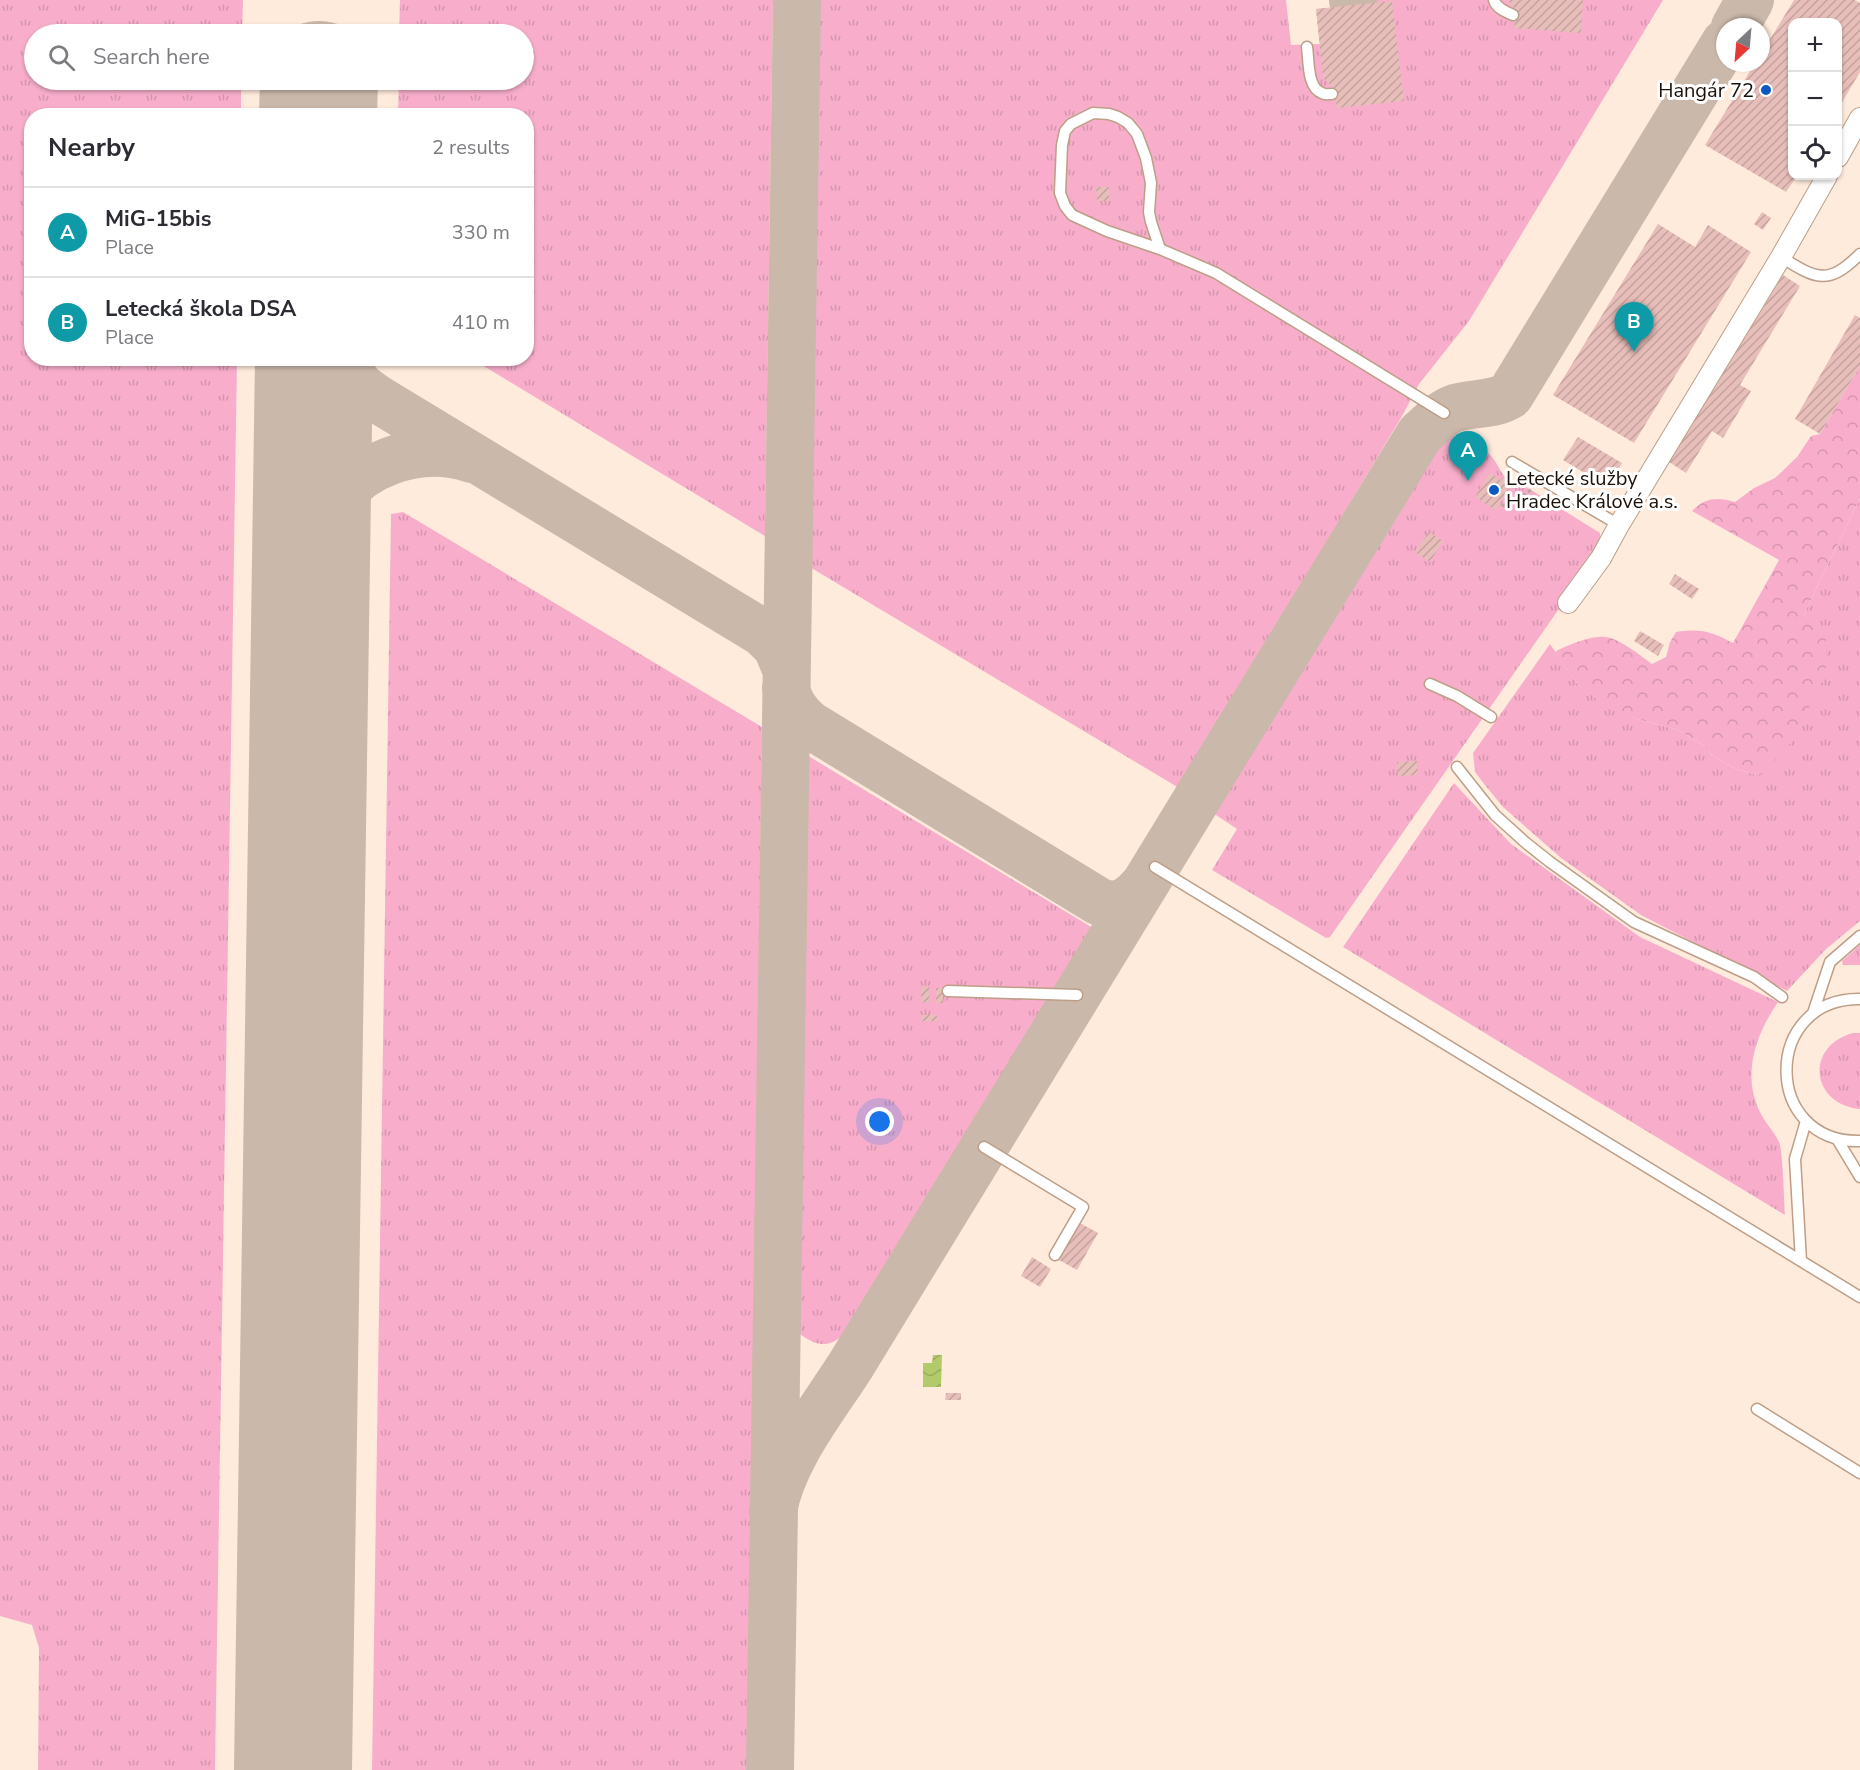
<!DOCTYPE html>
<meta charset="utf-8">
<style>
body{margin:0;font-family:"Nunito Sans",sans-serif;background:#f7f7f7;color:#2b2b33}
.controls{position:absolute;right:18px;top:18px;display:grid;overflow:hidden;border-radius:12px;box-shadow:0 2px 4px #0004}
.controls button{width:54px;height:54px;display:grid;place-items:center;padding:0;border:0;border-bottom:2px solid #e1e1e2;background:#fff;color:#2b2b33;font:30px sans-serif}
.compass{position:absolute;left:1716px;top:18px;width:54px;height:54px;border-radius:50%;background:#fff;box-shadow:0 2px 4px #0004;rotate:206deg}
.you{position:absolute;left:880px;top:1122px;width:21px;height:21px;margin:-15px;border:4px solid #fff;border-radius:50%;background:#1a73e8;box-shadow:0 0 0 9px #1a73e833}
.badge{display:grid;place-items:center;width:39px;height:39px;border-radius:50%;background:#2563eb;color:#fff;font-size:20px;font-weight:700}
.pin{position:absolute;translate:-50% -50px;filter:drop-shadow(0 2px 3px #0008)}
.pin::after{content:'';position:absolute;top:32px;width:21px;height:18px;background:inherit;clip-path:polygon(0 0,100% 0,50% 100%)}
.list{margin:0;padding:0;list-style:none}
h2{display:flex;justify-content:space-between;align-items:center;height:78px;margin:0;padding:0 24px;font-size:26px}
h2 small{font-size:20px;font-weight:400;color:#7c7c81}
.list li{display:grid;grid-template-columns:39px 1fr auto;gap:18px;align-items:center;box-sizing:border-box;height:90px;padding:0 24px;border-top:2px solid #e1e1e2}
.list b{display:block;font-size:22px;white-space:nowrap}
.list p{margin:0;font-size:20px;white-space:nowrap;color:#7c7c81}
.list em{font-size:20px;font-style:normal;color:#7c7c81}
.icon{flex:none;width:33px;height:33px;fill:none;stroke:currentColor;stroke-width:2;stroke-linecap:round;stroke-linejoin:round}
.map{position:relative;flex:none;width:1860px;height:1770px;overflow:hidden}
.search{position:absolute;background:#fff;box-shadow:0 2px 4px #0004;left:24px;top:24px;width:510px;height:66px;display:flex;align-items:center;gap:15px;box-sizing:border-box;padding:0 21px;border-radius:33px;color:#7c7c81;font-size:22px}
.panel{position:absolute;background:#fff;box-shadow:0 2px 4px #0004;left:24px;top:108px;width:510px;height:258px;border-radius:24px}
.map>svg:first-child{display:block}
</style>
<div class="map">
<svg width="1860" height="1770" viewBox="0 0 1860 1770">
<defs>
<pattern id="grass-tufts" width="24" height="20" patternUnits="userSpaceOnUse" patternTransform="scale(1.5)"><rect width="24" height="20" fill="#f8aecb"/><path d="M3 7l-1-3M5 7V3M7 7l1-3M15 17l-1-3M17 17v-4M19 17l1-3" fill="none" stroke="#d495ad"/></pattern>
<pattern id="forest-crowns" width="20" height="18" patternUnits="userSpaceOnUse" patternTransform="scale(1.5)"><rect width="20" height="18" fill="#f8aecb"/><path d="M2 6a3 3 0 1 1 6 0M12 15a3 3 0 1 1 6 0" fill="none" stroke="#d495ad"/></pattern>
<pattern id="water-waves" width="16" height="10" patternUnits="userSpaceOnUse" patternTransform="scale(1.5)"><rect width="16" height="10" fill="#b2ca6a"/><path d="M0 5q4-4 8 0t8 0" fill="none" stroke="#98ac5a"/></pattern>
<pattern id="building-hatch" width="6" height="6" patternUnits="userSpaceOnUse" patternTransform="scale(1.5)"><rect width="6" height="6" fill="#e7beb9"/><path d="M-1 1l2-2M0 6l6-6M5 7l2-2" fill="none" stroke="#c6a29e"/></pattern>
</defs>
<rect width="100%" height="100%" fill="#ffebdc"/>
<path fill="url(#grass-tufts)" d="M0 0H243L242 34H34V80H241V115L32 116V358L237 359 215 1770H38L39 1648 32 1625 0 1616Z
M400 0H773L765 536 472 359 526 358V116L398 115 399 80H524V34H399Z
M817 0H1286L1291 45 1320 44 1316 9 1367 4V0H1663L1469 321 1419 384 1401 418 1179 788 808 566Z
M1446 436C1465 436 1484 444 1495 461 1501 471 1503 477 1512 483L1515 480 1600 533V550L1330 937 1326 938 1212 870 1237 829 1213 813 1433 446Z
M1860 498V921L1826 949 1787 991 1641 915 1561 858 1503 807 1485 785 1475 772 1473 753 1550 644 1579 686 1634 718 1678 730 1703 745 1713 756 1736 769 1760 776 1826 638 1804 614Z
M403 512 762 727 748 1770H372L391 514Z
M805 754 1093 928 845 1334C826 1350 815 1345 797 1332Z
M1454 783 1511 844 1640 937 1778 1002C1756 1034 1742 1073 1759 1110 1764 1122 1774 1131 1779 1142 1783 1150 1784 1202 1785 1215L1343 947Z
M1860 945V965H1843L1842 961Z
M1853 1033H1860V1109C1810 1104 1805 1046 1853 1033Z"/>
<path fill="url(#forest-crowns)" d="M1860 366V498L1804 614 1826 637V674L1792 741 1760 776 1736 769 1713 756 1703 745 1678 730 1634 718 1602 703 1579 686 1555 652C1566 645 1593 635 1606 637 1622 640 1638 654 1652 664L1666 657 1670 642 1676 632C1700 628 1713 632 1733 643L1779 560 1692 511C1705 497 1718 497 1735 502L1754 488 1775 478 1797 457 1811 436 1820 434Z"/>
<path fill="url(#water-waves)" d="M933 1355H942L941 1387H923V1363H932Z"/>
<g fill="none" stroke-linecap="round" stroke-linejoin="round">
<path stroke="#cab8aa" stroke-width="48" d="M1353 0 1354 5
M1735 27 1750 0
M337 358 361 387 376 398 763 633 777 647 786 669
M786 688C789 704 797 715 810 725L1098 901C1116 910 1130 901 1142 887
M312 728 316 559C318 543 321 529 328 514 354 464 419 441 472 459
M773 1511C782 1459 823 1409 851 1365L1420 434C1431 425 1441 413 1455 408 1474 402 1493 406 1510 395L1725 43
M770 1770 797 0"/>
<path stroke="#cab8aa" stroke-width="118" d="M318 116 319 80
M293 1770 314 358"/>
</g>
<path fill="url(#building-hatch)" d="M1508 0H1583L1581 33 1514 28 1515 9Z
M1794 0H1855L1860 3V72L1838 109V22H1792V176H1797L1786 192 1705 145 1755 63H1761V54Z
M1392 1 1404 101 1337 108 1334 88 1323 78 1316 9Z
M1096 187H1109V201H1097Z
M1762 212 1771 218 1763 230 1754 224Z
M1658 224 1695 247 1708 225 1751 252 1634 443 1553 395Z
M1783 275 1800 286 1740 385 1751 391 1723 438 1712 431 1686 473 1669 462Z
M1855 315 1860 318V366L1820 434 1795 419Z
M1578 437 1622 463 1608 487 1563 460Z
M1490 473 1501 480 1503 477 1512 484 1496 510 1475 497Z
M1429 532 1443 541 1430 562 1415 552Z
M1675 574 1699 589 1692 599 1669 584Z
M1640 631 1664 645 1658 656 1634 641Z
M1417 761 1418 775 1398 776 1397 762Z
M921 987H929V1003L921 1002Z
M936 988H943V1003H936Z
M921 1015H937V1021H921Z
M1080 1223 1098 1233 1077 1270 1059 1260Z
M1032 1257 1051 1269 1040 1287 1021 1276Z
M946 1393H961V1400H945Z"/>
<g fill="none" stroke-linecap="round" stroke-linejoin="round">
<g stroke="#bd9e87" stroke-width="13">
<path id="service" d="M1494 0C1496 8 1506 12 1513 15
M1307 47C1309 60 1307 88 1322 93 1325 95 1328 94 1332 94
M1160 249 1151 222 1149 212 1151 183 1146 158 1137 134 1128 123 1118 117 1109 114 1093 113 1071 124 1065 131 1062 145 1060 193 1065 206 1072 215 1107 231 1160 249 1216 273 1444 413
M1781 257C1816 279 1828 286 1860 254
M1512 462 1619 525
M1430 684 1457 696 1491 717
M1457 767 1495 815 1526 843 1550 862 1634 922 1754 977 1782 997
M1155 867 1860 1297
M948 991 1077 995
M1860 999C1762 998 1762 1143 1860 1141
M1813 1013 1830 962 1860 936
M1837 1139 1860 1177
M984 1147 1083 1207 1055 1255
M1801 1261 1795 1159 1806 1121
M1757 1409 1860 1473"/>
</g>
<g stroke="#bd9e87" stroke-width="22">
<path id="minor" d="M1838 157 1860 118
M1568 603 1601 558 1619 525 1781 257 1827 176"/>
</g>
<path stroke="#baa99c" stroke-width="3" stroke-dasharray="4.5 3" stroke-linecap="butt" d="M1502 505 1505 506 1531 490"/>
<use href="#service" stroke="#fff" stroke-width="10"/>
<use href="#minor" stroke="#fff" stroke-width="20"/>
</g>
<g fill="#0d59c3" stroke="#fff" stroke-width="2">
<circle cx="1766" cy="90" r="6"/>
<circle cx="1494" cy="490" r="6"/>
</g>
<g text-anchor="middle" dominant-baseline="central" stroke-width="6" stroke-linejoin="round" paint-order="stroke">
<g font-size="20" fill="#1b1008" stroke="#fff" text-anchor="end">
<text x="1754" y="90">Hangár 72</text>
<text x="1506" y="478" text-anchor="start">Letecké služby<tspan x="1506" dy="23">Hradec Králové a.s.</tspan></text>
</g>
</g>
</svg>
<div class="controls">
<button>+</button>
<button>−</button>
<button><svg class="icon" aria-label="locate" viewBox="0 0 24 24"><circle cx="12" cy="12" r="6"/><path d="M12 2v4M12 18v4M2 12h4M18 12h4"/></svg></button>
</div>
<svg class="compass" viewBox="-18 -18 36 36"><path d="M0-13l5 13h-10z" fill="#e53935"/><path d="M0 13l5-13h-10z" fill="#7c7c81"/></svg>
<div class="you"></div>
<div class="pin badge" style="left:1468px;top:481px;background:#0f9aa8">A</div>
<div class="pin badge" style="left:1634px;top:352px;background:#0f9aa8">B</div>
<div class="search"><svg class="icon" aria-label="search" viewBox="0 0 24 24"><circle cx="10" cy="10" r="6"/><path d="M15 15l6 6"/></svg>Search here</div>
<section class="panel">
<h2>Nearby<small>2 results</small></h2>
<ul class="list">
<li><span class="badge" style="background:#0f9aa8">A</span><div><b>MiG-15bis</b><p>Place</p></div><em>330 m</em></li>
<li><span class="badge" style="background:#0f9aa8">B</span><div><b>Letecká škola DSA</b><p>Place</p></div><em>410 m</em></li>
</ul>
</section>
</div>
